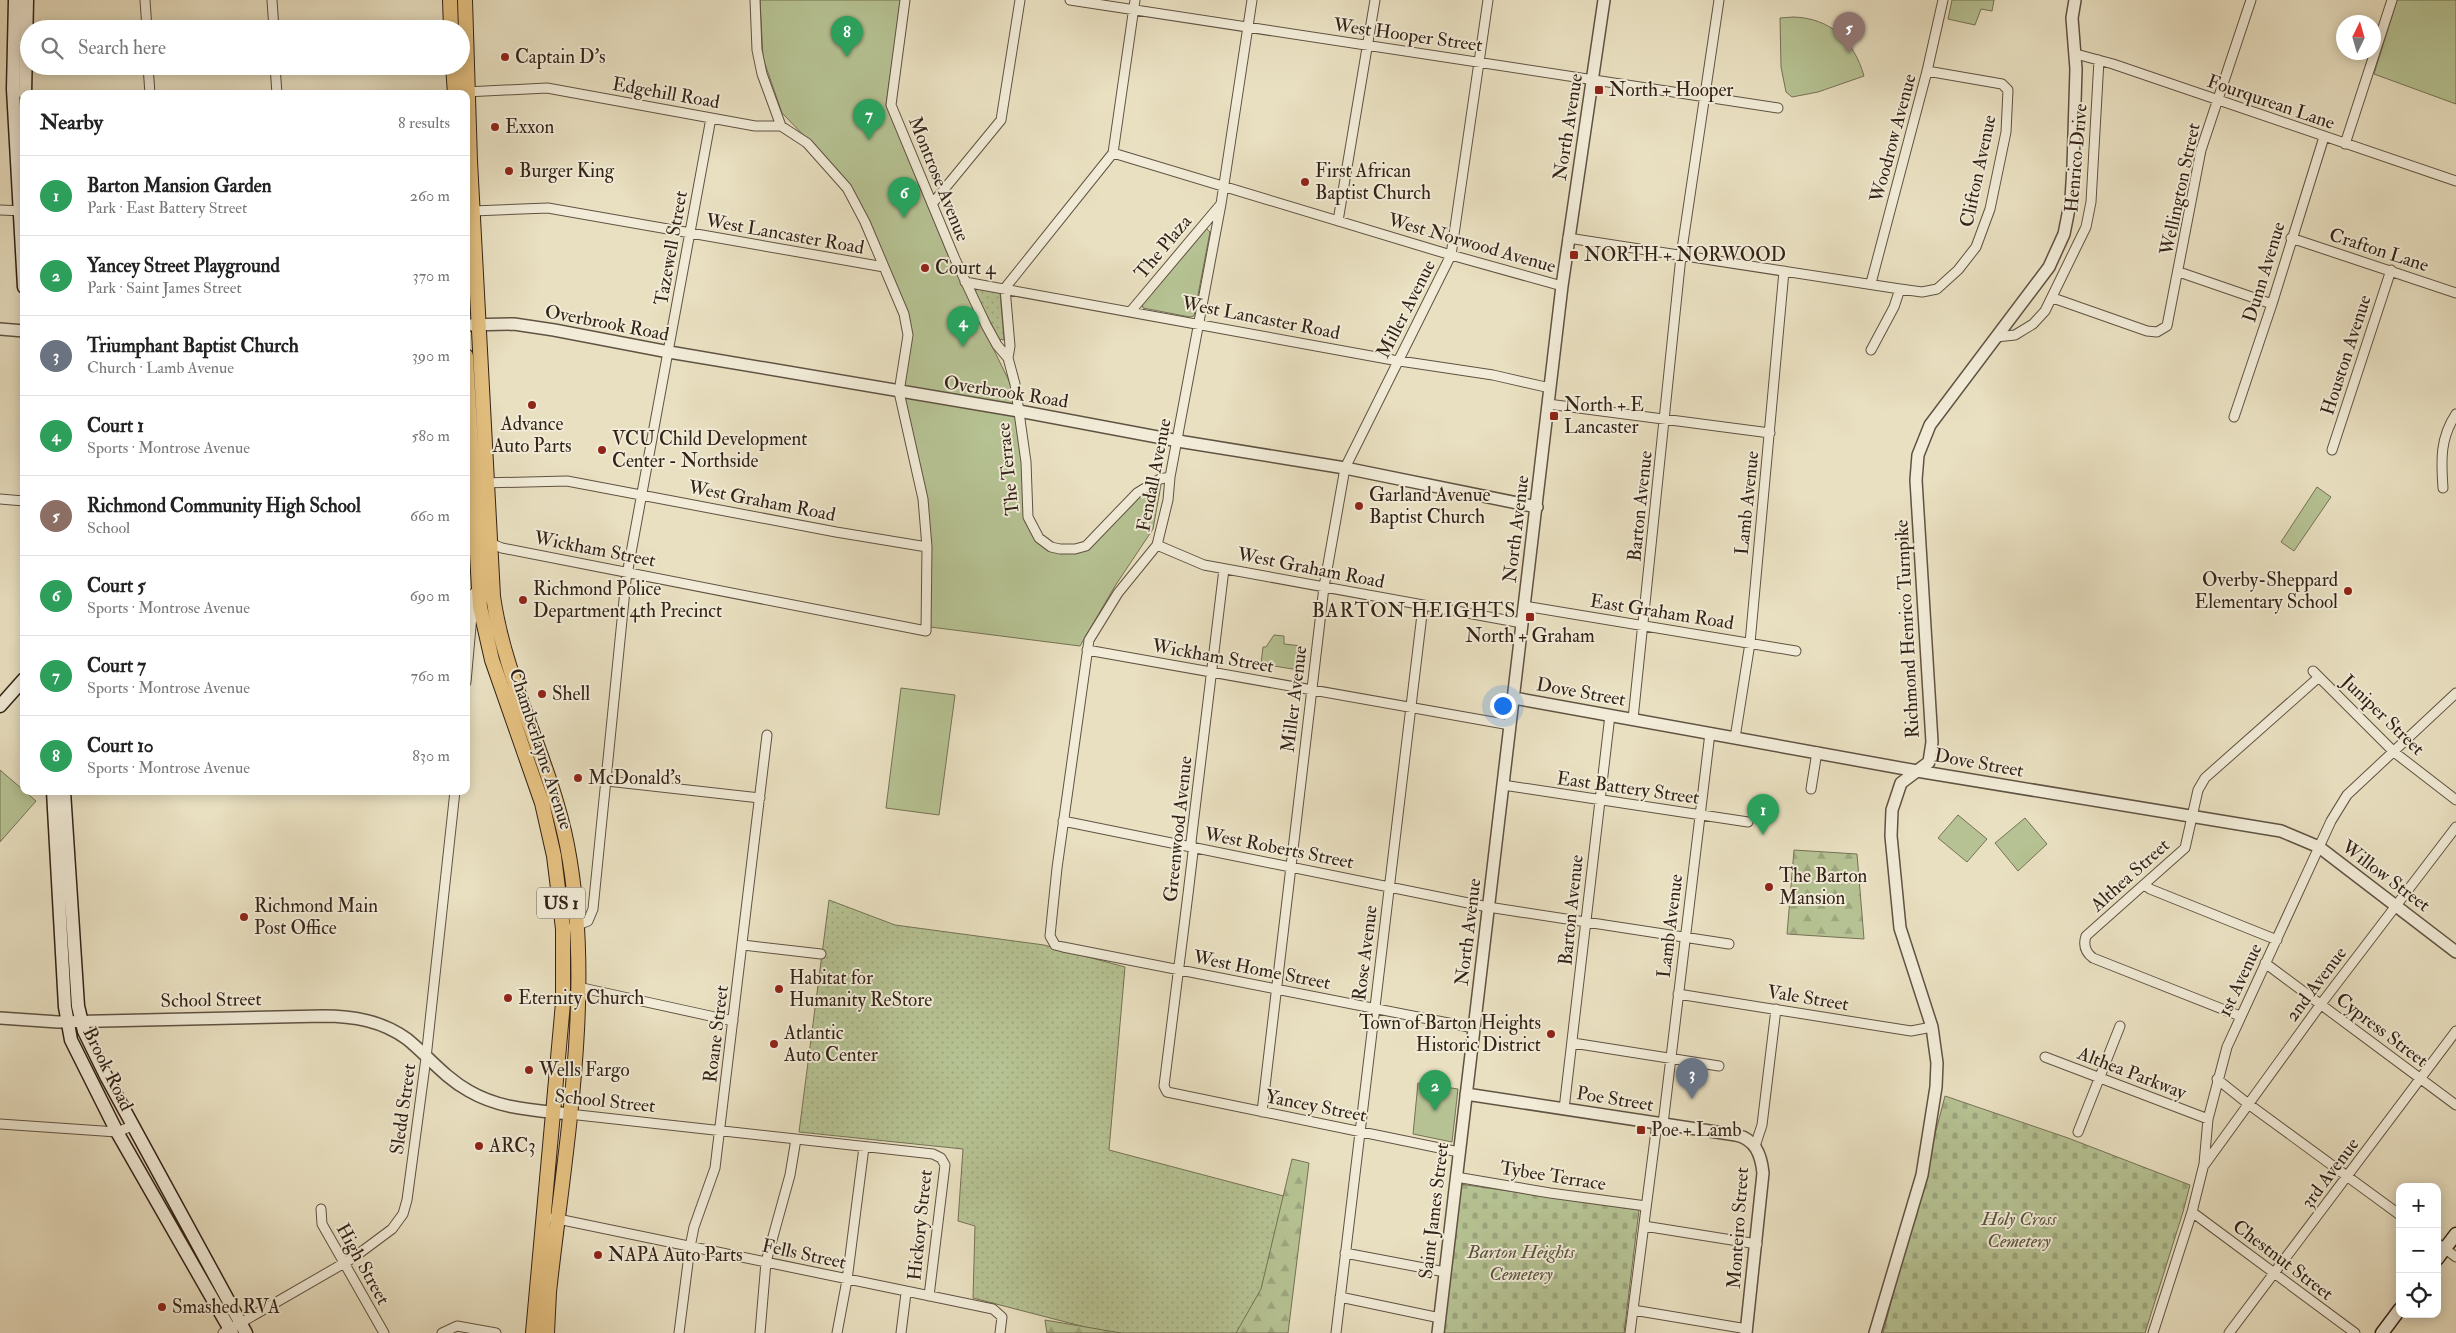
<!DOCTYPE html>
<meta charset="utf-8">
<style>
body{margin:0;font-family:"IM FELL Double Pica",serif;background:#f6f6f6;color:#222}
.controls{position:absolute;right:15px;bottom:15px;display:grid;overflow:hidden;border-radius:10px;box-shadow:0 2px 12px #0003}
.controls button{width:45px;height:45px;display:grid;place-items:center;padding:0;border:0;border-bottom:1px solid #e0e0e0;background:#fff;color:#222;font:25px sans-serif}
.compass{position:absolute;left:2336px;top:15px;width:45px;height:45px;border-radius:50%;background:#fff;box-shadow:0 2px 12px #0003;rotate:5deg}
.you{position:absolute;left:1502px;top:705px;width:18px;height:18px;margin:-12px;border:4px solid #fff;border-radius:50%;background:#1a73e8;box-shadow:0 0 0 8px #1a73e833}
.badge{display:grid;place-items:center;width:32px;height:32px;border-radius:50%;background:#ea580c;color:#fff;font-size:16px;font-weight:700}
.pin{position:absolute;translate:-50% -41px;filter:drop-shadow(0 1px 2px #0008)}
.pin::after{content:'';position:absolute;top:26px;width:18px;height:15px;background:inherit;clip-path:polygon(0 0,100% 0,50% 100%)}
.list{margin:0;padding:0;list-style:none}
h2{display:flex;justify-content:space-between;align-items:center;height:65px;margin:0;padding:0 20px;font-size:21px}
h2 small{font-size:16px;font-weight:400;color:#767676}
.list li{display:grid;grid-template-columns:32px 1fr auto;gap:15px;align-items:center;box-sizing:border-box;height:80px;padding:0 20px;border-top:1px solid #e0e0e0}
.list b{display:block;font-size:19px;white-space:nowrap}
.list p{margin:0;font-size:16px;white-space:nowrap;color:#767676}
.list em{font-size:16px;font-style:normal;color:#767676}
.icon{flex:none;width:28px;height:28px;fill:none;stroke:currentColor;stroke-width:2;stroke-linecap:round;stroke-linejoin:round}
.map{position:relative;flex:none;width:2456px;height:1333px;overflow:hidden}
.search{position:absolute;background:#fff;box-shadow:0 2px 12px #0003;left:20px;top:20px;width:450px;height:55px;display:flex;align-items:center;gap:12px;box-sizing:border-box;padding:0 18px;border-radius:28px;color:#767676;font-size:19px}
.panel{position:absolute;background:#fff;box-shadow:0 2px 12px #0003;left:20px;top:90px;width:450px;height:705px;border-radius:10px}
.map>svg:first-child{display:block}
</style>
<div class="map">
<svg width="2456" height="1333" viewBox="0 0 2456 1333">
<defs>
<pattern id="grass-dots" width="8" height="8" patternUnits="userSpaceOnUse" patternTransform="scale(1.25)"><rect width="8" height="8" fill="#b6c293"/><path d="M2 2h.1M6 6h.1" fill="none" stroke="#9da67e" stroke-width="1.8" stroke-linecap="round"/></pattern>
<pattern id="forest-firs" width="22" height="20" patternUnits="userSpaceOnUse" patternTransform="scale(1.25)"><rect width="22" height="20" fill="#b6c293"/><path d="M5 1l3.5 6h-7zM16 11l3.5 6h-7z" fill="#9da67e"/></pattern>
<pattern id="cemetery-stones" width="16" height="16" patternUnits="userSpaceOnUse" patternTransform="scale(1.25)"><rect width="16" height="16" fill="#b6c293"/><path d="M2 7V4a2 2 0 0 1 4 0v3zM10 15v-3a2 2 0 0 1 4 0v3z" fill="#9da67e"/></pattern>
</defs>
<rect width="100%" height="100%" fill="#e9e0c1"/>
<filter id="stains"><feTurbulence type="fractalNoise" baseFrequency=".004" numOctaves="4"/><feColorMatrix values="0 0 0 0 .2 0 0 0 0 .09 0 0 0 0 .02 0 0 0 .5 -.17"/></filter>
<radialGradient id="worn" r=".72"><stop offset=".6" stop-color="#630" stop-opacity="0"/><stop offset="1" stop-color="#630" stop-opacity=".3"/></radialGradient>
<path fill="url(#grass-dots)" stroke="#747255" d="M977 289 1000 292 1004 340 999 339 975 292Z
M829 900 895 925 1044 945 1125 967 1109 1150 1291 1198 1278 1333H1108L973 1298 975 1226 958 1221 963 1149 799 1132Z"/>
<path fill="url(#forest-firs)" stroke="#747255" d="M1794 850 1857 854 1864 939 1787 934Z
M1292 1159 1309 1163 1288 1333H1236L1261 1289Z
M1045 1320 1121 1333H1047Z"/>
<path fill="url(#cemetery-stones)" stroke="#747255" d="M1945 1096 2068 1138 2190 1185 2183 1212 2145 1333H1883Z
M1460 1184 1639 1210 1624 1333H1443Z"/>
<path fill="#b6c293" stroke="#747255" d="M760 0H901L886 105 951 262 1011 385 1021 454 1026 516 1040 542 1078 552 1140 496 1161 485 1153 529 1115 586 1080 646 930 627 931 544 905 403 904 382 911 335 902 298 854 191 843 176 782 113 763 58Z
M1952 0H1994L1992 11 1981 9 1975 25 1948 19Z
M2397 0H2456V104L2374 74Z
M1793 17C1831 18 1854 41 1864 76L1818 92 1792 97 1786 92 1781 67 1780 18Z
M1206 228 1210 232 1194 316 1190 317 1143 308 1142 303Z
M2317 487 2331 497 2294 551 2281 542Z
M1274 635 1284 636V644L1302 646 1299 670 1261 664 1263 647H1266Z
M901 688 955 695 939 815 886 808Z
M0 770 36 801 0 842Z
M1958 815 1987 839 1967 862 1938 838Z
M2025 818 2047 844 2018 871 1995 843Z
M1418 1083 1458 1089 1452 1142 1413 1134Z"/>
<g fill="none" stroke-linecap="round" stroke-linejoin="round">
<g stroke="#605242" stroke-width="11">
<path id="minor" d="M145 0 147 29
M272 0 274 29
M905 0 891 105 955 259 986 325 997 345 1008 358
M1070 0 1778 108
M1135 0 1113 153 1005 288 1010 346 1008 358 1015 384 1026 462 1028 517 1039 538 1051 547 1060 549H1075L1086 546 1137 493 1160 479 1170 477
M1252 0 1221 204 1170 477 1168 500 1157 545 1118 593 1089 640 1057 868 1050 936 1055 945 1063 947 1474 1028
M2076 54 2113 64 2456 181
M148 66 150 94
M275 66 277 94
M465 92 547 88 755 126H781
M2345 144 2392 0
M1113 153 1451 255 1562 286
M932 204 1001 120 1020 0
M0 210 24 211
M473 211 548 208 884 267
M1338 221 1375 0
M1568 238 1900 289 1922 292 1937 289 1958 270 1976 247 1990 209 2006 132 2008 90 2002 84 1927 71
M2291 238 2456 293
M2179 272 2272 304
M965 282 1393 360 1493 375 1550 388
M1871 283 1927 71 1943 0
M2053 298 2147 331 2157 332 2167 326 2201 150 2251 0
M1131 311 1221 204
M1996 337 2015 335 2033 324 2045 311 2086 227 2091 202 2099 60
M1871 350 1894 307 1900 289
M1548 404 1770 433
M2234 417 2272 304 2324 137
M2332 450 2391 270
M483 483 567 481 836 532 927 547
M2443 488C2441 460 2440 438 2456 414
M0 499 24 501
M466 537H475L502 548 926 631 927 547 923 499 899 392 908 335 904 314 865 222 847 188 807 143 781 126 762 74 757 50 755 0
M1157 545 1204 565 1522 623
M1224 569 1191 842 1193 852 1188 894 1164 1086 1167 1092 1459 1152
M1524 606 1796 651
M1087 650 1510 725
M2313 671 2394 752 2456 800
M466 682 474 593
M1633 719 1681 256 1719 0
M1735 738 1750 643 1784 271
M607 781 760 798
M1503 785 1748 822
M1811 789 1817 752
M1063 821 1488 907 1729 944
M2145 885 2150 889 2277 940
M573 927 588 921 593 909 626 580 711 118
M743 945 821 954
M2265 963 2456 1105
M578 987 733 1021
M1678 994 1911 1031 1932 1027
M2240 1016 2093 958C2085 952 2083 945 2086 936L2185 848 2198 790 2205 778 2319 677
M1573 1043 1719 1066
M2045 1057 2208 1119
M2217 1079 2247 1103 2400 1215
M1564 1109 1610 715
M1262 1112 1324 587 1345 468 1451 255 1488 0
M569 1114 933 1154 941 1158 945 1165 929 1296
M0 1124 117 1132 132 1126
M1663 1124 1710 733
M2078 1132 2120 1026
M1755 1146 1762 1125 1776 1009
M2205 1164 2321 1004 2456 827
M1456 1177 1550 1193 1646 1206
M321 1209 322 1224 384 1333
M2192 1212 2355 1333
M553 1218 993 1309 1002 1317 1000 1333
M1644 1226 1757 1244
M2437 1243 2456 1257
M1345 1253 1445 1272
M1340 1297 1440 1318
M1633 1310 1747 1329
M223 1333 353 1258 392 1229 403 1214 407 1200 426 1058 455 791
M442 1333 457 1326 496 1333
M679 1333 690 1247 694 1227 715 1168 767 735
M760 1333 766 1262 790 1175 796 1139
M837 1333 847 1280 864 1147
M901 1333 906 1293
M1336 1333 1423 606
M1630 1333 1657 1123
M2153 1333 2192 1212 2204 1164 2208 1119 2227 1047 2331 821 2347 795 2456 693
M2229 1333 2456 1031"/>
</g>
<g stroke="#605242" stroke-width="14">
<path id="tertiary" d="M466 325 514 324 554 330 669 352 1019 411 1184 442 1345 468 1537 507
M0 329 24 331
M1514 698 1917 771 2281 831 2319 847 2456 952
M0 1018 58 1022 323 1016C354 1016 382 1021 407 1039 428 1056 444 1077 469 1091 500 1109 533 1110 569 1114
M1466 1094 1736 1135C1755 1139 1761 1154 1763 1173L1746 1333
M1438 1333 1562 286 1604 0
M1875 1333 1922 1175 1936 1087 1937 1063 1932 1027 1900 928 1891 836 1892 810 1901 783 1929 762 1932 742 1916 480 1918 455 1930 425 2049 267 2064 234 2071 199 2073 167 2076 69 2072 18 2075 0"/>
</g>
<g stroke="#332217" stroke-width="15">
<path id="secondary" d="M15 0 13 89 24 287
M25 94 27 0
M0 706 24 679
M53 791 65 1007 71 1040 117 1132 232 1333
M64 791 78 1006 84 1031 107 1078 246 1333
M2437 1259 2456 1234
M2382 1333 2400 1309"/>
</g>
<g stroke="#332217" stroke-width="16">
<path id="primary" d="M450 0 451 29
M465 0 470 161 493 596C505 682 550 759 567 845 595 989 565 1147 549 1292L547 1333
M453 66 455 94
M466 356 480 607 492 660 542 803 554 856 563 929V1003L533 1333"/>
</g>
<use href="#minor" stroke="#f1ebd7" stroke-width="9"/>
<use href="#tertiary" stroke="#f1ebd7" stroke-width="11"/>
<use href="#secondary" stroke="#f1ebd7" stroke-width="12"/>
<use href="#primary" stroke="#e4c080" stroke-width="14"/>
</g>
<g fill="#8f2418" stroke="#f1ebd7" stroke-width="2">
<circle cx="505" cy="57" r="5"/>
<rect x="1594" y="85" width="10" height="10" rx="2.5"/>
<circle cx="495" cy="127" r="5"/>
<circle cx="509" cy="171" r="5"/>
<circle cx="1305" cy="182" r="5"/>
<rect x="1569" y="250" width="10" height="10" rx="2.5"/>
<circle cx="925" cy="268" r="5"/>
<circle cx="532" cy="405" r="5"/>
<rect x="1549" y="411" width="10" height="10" rx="2.5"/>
<circle cx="602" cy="450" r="5"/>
<circle cx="1359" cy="506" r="5"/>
<circle cx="2348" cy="591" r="5"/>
<circle cx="523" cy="600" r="5"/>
<rect x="1525" y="612" width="10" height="10" rx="2.5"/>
<circle cx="542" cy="694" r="5"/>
<circle cx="578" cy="778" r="5"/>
<circle cx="1769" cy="887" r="5"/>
<circle cx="244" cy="917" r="5"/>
<circle cx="779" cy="989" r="5"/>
<circle cx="508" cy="998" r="5"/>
<circle cx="1551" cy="1034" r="5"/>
<circle cx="774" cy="1044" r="5"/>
<circle cx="529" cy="1070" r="5"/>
<rect x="1636" y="1125" width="10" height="10" rx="2.5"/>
<circle cx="479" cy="1146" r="5"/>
<circle cx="598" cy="1255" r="5"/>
<circle cx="162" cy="1307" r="5"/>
</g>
<g text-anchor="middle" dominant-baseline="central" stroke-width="4" stroke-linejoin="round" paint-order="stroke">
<rect fill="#f1ebd7" stroke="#6c5e51" stroke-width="1" x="537" y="887.5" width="48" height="31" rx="4"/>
<g font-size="18" font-weight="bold" fill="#332217">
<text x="561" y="903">US 1</text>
</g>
<g font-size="19" fill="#332217" stroke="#f1ebd7">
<text transform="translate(1408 35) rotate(8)">West Hooper Street</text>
<text transform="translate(666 93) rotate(10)">Edgehill Road</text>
<text transform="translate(2271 102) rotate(19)">Fourqurean Lane</text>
<text transform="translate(1568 127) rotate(-81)">North Avenue</text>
<text transform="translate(1893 138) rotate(-75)">Woodrow Avenue</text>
<text transform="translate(2076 158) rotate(-85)">Henrico Drive</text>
<text transform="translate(1978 171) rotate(-78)">Clifton Avenue</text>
<text transform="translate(939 179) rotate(68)">Montrose Avenue</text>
<text transform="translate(2180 189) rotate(-78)">Wellington Street</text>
<text transform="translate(785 234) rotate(10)">West Lancaster Road</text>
<text transform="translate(1472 243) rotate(16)">West Norwood Avenue</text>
<text transform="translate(1163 247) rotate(-50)">The Plaza</text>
<text transform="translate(671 248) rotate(-80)">Tazewell Street</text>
<text transform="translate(2379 250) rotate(18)">Crafton Lane</text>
<text transform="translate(2264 272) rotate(-73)">Dunn Avenue</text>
<text transform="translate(1406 309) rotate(-63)">Miller Avenue</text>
<text transform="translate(1261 318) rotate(11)">West Lancaster Road</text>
<text transform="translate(607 323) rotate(11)">Overbrook Road</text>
<text transform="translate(2346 355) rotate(-72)">Houston Avenue</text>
<text transform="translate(1006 392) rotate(9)">Overbrook Road</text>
<text transform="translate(1008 469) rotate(-96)">The Terrace</text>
<text transform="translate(1154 475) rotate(-79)">Fendall Avenue</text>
<text transform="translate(762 501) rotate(11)">West Graham Road</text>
<text transform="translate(1747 503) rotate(-84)">Lamb Avenue</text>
<text transform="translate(1640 506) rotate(-84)">Barton Avenue</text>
<text transform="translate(1516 529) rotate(-83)">North Avenue</text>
<text transform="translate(595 549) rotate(11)">Wickham Street</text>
<text transform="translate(1311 568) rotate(11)">West Graham Road</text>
<text transform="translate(1662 612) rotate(9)">East Graham Road</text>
<text transform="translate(1907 629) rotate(-93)">Richmond Henrico Turnpike</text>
<text transform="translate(1213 656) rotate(10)">Wickham Street</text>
<text transform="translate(1581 692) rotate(10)">Dove Street</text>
<text transform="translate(1294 699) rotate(-83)">Miller Avenue</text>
<text transform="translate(2383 715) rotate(44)">Juniper Street</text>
<text transform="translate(541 749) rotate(72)">Chamberlayne Avenue</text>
<text transform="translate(1979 763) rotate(10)">Dove Street</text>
<text transform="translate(1628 788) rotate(8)">East Battery Street</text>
<text transform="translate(1178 829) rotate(-84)">Greenwood Avenue</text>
<text transform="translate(1279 848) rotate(11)">West Roberts Street</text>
<text transform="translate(2130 875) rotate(-42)">Althea Street</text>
<text transform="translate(2386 876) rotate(37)">Willow Street</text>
<text transform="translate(1571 910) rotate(-84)">Barton Avenue</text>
<text transform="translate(1670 926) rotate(-83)">Lamb Avenue</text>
<text transform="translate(1468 932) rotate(-83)">North Avenue</text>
<text transform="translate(1365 953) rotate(-83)">Rose Avenue</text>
<text transform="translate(1262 970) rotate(11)">West Home Street</text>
<text transform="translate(2240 980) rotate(-65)">1st Avenue</text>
<text transform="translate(2316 984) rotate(-53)">2nd Avenue</text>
<text transform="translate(1808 998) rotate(9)">Vale Street</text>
<text transform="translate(211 1000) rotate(-1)">School Street</text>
<text transform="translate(2382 1030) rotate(37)">Cypress Street</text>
<text transform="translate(716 1034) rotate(-83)">Roane Street</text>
<text transform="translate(108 1069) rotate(64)">Brook Road</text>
<text transform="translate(2132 1073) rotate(21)">Althea Parkway</text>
<text transform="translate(1615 1099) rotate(9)">Poe Street</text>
<text transform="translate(605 1101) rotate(6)">School Street</text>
<text transform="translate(1316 1106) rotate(11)">Yancey Street</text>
<text transform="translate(403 1109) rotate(-82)">Sledd Street</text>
<text transform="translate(2330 1173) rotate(-53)">3rd Avenue</text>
<text transform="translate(1553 1176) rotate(9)">Tybee Terrace</text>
<text transform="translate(1434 1211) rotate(-83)">Saint James Street</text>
<text transform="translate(920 1225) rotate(-84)">Hickory Street</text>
<text transform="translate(1738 1228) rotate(-86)">Monteiro Street</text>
<text transform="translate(804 1254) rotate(12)">Fells Street</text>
<text transform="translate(2283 1260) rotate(37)">Chestnut Street</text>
<text transform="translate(363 1264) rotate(61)">High Street</text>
</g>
<g font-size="19" fill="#332217" stroke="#f1ebd7" text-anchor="start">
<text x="515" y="57">Captain D's</text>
<text x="1609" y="90">North + Hooper</text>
<text x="505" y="127">Exxon</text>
<text x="519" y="171">Burger King</text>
<text x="1315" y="171">First African<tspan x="1315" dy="22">Baptist Church</tspan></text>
<text x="1584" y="255">NORTH + NORWOOD</text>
<text x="935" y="268">Court 4</text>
<text x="1564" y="405">North + E<tspan x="1564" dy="22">Lancaster</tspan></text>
<text x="532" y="424" text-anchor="middle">Advance<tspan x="532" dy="22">Auto Parts</tspan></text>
<text x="612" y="439">VCU Child Development<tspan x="612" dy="22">Center - Northside</tspan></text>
<text x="1369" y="495">Garland Avenue<tspan x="1369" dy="22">Baptist Church</tspan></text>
<text x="2338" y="580" text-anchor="end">Overby-Sheppard<tspan x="2338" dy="22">Elementary School</tspan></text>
<text x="533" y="589">Richmond Police<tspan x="533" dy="22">Department 4th Precinct</tspan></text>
<text x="1530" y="636" text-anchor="middle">North + Graham</text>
<text x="552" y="694">Shell</text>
<text x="588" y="778">McDonald's</text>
<text x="1779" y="876">The Barton<tspan x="1779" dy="22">Mansion</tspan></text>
<text x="254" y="906">Richmond Main<tspan x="254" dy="22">Post Office</tspan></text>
<text x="789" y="978">Habitat for<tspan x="789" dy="22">Humanity ReStore</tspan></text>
<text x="518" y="998">Eternity Church</text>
<text x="1541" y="1023" text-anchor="end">Town of Barton Heights<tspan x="1541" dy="22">Historic District</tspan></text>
<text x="784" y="1033">Atlantic<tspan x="784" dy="22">Auto Center</tspan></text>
<text x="539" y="1070">Wells Fargo</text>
<text x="1651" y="1130">Poe + Lamb</text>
<text x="489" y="1146">ARC3</text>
<text x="608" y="1255">NAPA Auto Parts</text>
<text x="172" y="1307">Smashed RVA</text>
</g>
<g font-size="19" font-style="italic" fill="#5a523c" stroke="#f1ebd7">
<text x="2019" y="1219">Holy Cross<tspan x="2019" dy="22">Cemetery</tspan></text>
<text x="1521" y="1252">Barton Heights<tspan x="1521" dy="22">Cemetery</tspan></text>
</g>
<g font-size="20" letter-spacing="1" fill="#332217" stroke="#f1ebd7">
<text x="1414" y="610">BARTON HEIGHTS</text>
</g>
</g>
<rect width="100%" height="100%" filter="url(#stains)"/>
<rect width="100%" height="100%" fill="url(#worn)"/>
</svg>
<div class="controls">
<button>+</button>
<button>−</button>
<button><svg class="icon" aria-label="locate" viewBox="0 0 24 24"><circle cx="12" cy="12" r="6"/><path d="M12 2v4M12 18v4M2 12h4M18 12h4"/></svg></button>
</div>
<svg class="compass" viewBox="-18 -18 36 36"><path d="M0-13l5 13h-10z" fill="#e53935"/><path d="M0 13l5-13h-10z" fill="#767676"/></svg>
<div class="you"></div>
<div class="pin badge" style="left:1763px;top:835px;background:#2e9e5b">1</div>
<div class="pin badge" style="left:1435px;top:1111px;background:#2e9e5b">2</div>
<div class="pin badge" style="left:1692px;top:1099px;background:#6b7280">3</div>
<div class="pin badge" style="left:963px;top:347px;background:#2e9e5b">4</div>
<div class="pin badge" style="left:1849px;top:53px;background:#8d6e63">5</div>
<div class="pin badge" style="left:904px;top:218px;background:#2e9e5b">6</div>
<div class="pin badge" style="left:869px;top:140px;background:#2e9e5b">7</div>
<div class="pin badge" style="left:847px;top:57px;background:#2e9e5b">8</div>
<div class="search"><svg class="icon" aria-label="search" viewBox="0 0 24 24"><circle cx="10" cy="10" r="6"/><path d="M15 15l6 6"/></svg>Search here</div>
<section class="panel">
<h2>Nearby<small>8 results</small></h2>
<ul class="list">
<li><span class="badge" style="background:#2e9e5b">1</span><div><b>Barton Mansion Garden</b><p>Park · East Battery Street</p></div><em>260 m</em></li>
<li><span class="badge" style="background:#2e9e5b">2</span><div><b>Yancey Street Playground</b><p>Park · Saint James Street</p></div><em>370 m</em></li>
<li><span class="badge" style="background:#6b7280">3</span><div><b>Triumphant Baptist Church</b><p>Church · Lamb Avenue</p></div><em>390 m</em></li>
<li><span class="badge" style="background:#2e9e5b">4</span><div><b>Court 1</b><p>Sports · Montrose Avenue</p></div><em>580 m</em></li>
<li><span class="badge" style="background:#8d6e63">5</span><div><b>Richmond Community High School</b><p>School</p></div><em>660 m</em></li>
<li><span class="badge" style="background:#2e9e5b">6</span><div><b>Court 5</b><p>Sports · Montrose Avenue</p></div><em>690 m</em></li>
<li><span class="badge" style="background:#2e9e5b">7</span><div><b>Court 7</b><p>Sports · Montrose Avenue</p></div><em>760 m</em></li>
<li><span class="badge" style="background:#2e9e5b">8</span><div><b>Court 10</b><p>Sports · Montrose Avenue</p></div><em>830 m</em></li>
</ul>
</section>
</div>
